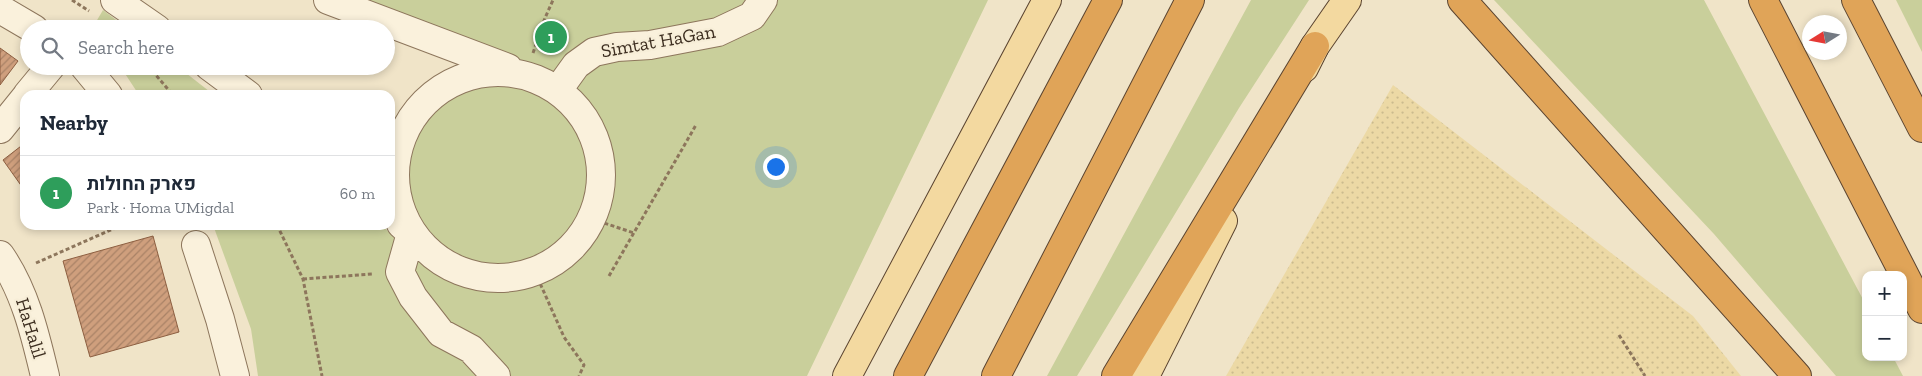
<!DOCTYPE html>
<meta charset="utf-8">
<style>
body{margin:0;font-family:"Zilla Slab",Heebo,serif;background:#f2f2f3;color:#1f2937}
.controls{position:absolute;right:15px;bottom:15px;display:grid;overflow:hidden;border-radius:10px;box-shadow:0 2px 8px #0003}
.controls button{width:45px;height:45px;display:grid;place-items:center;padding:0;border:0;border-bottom:1px solid #e0e1e3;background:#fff;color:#1f2937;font:25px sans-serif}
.compass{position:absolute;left:1802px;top:15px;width:45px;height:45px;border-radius:50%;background:#fff;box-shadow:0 2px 8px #0003;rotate:259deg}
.you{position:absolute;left:775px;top:166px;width:18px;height:18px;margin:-12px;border:4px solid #fff;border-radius:50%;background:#1a73e8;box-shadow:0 0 0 8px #1a73e833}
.badge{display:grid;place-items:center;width:32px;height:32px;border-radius:50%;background:#9e2a2b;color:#fff;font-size:16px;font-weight:700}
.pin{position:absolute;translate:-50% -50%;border:2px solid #fff;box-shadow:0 1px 5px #0006}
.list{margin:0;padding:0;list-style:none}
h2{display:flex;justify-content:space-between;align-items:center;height:65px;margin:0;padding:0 20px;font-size:21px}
h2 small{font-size:16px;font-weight:400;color:#747a83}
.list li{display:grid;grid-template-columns:32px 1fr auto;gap:15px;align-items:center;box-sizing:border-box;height:75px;padding:0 20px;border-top:1px solid #e0e1e3}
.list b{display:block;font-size:19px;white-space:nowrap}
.list p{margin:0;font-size:16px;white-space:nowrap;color:#747a83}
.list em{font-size:16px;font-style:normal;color:#747a83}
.icon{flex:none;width:28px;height:28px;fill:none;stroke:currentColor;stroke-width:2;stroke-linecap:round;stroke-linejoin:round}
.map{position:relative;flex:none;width:1922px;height:376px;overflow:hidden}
.search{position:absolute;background:#fff;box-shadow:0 2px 8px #0003;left:20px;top:20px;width:375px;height:55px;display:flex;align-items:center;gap:12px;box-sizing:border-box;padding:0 18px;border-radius:28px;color:#747a83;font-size:19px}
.panel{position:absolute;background:#fff;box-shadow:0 2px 8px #0003;left:20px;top:90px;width:375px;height:140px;border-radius:15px}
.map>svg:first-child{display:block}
</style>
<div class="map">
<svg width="1922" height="376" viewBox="0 0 1922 376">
<defs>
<pattern id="sand-dots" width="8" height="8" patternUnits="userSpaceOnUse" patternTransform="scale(1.25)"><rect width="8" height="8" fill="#ecd9a5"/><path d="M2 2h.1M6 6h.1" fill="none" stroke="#cbbb8e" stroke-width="1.8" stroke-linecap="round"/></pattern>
<pattern id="building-hatch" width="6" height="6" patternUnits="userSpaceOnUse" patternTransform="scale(1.25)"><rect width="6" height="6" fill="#cf9f7d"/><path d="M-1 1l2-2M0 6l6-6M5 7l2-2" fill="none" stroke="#a98266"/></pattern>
</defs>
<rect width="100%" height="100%" fill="#f0e4c8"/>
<path fill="#c9cf9b" d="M366 0H760L720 19 554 77Z
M777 0H988L807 376H258L251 329 213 225H382C403 246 423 272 452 282 493 295 566 281 590 243 593 238 595 231 597 225 605 205 610 192 609 170 608 152 605 132 594 116 588 106 577 97 568 89L587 63Z
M1251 0H1309L1239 108 1077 376H1047Z
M1494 0H1704L1866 305V357H1893L1903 376H1836L1714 234Z
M1896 0H1922V52Z
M103 10 128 29H95L93 27Z
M120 66H177L214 95H139Z
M398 175a99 99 0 1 1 198 0a99 99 0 1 1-198 0Z"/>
<path fill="url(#sand-dots)" d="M1393 85 1693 316 1741 376H1226Z"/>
<path fill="url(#building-hatch)" stroke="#8d5f41" d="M0 48 18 61 0 85Z
M25 143V191L3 160Z
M153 236 179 332 90 357 63 261Z"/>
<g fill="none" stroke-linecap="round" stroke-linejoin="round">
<g stroke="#8d765c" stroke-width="30">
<path id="minor" d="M115 0 157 29
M328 0 508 68
M0 9 34 29
M84 66 108 95
M209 66 248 95
M395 175a103 103 0 1 1 206 0a103 103 0 1 1-206 0Z
M558 90 576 65 594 52 617 47 650 45 718 32 752 16 763 0
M27 95 51 66
M0 129 25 98
M401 224 411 233 400 272 413 297 441 333 471 349 496 376
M196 245 220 319 235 376
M0 255C25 291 35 334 45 376"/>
</g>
<g stroke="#5b4430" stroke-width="30">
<path id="major" d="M1304 68 1315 46 1347 0
M847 376 1047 0
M1145 376 1223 221"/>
</g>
<g stroke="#5b4430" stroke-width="30">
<path id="highway" d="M1462 0 1797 376
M1763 0 1922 309
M1856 0 1922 128
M908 376 1108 0
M996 376 1190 0
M1116 376 1315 46"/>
</g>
<path stroke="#8d765c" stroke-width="3" stroke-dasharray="4 2.5" stroke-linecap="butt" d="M72 0 89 11
M533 53 545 18 553 0
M148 66 173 95
M592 219 634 233
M277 225 303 279 322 376
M36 263 122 225
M535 272 564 337 584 365 579 376
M609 276 696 125
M303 279 372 274
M1619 335 1645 376"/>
<use href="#minor" stroke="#faf1dc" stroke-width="28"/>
<use href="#major" stroke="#f3d9a0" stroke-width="28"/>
<use href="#highway" stroke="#e0a458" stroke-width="28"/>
</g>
<g text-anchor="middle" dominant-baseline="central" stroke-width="4.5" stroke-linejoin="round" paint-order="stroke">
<g font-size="19" fill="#3d2e20" stroke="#f7eed8">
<text transform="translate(658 41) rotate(-10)">Simtat HaGan</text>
<text transform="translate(31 328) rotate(73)">HaHalil</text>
</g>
</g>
</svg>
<div class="controls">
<button>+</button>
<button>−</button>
</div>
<svg class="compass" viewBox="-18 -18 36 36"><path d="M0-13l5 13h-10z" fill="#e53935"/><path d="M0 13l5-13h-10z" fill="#747a83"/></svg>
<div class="you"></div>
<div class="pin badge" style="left:551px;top:37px;background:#2e9e5b">1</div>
<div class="search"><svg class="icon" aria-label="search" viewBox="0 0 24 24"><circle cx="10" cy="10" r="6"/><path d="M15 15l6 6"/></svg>Search here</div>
<section class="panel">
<h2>Nearby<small></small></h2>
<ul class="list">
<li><span class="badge" style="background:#2e9e5b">1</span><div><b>פארק החולות</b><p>Park · Homa UMigdal</p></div><em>60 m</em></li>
</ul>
</section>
</div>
